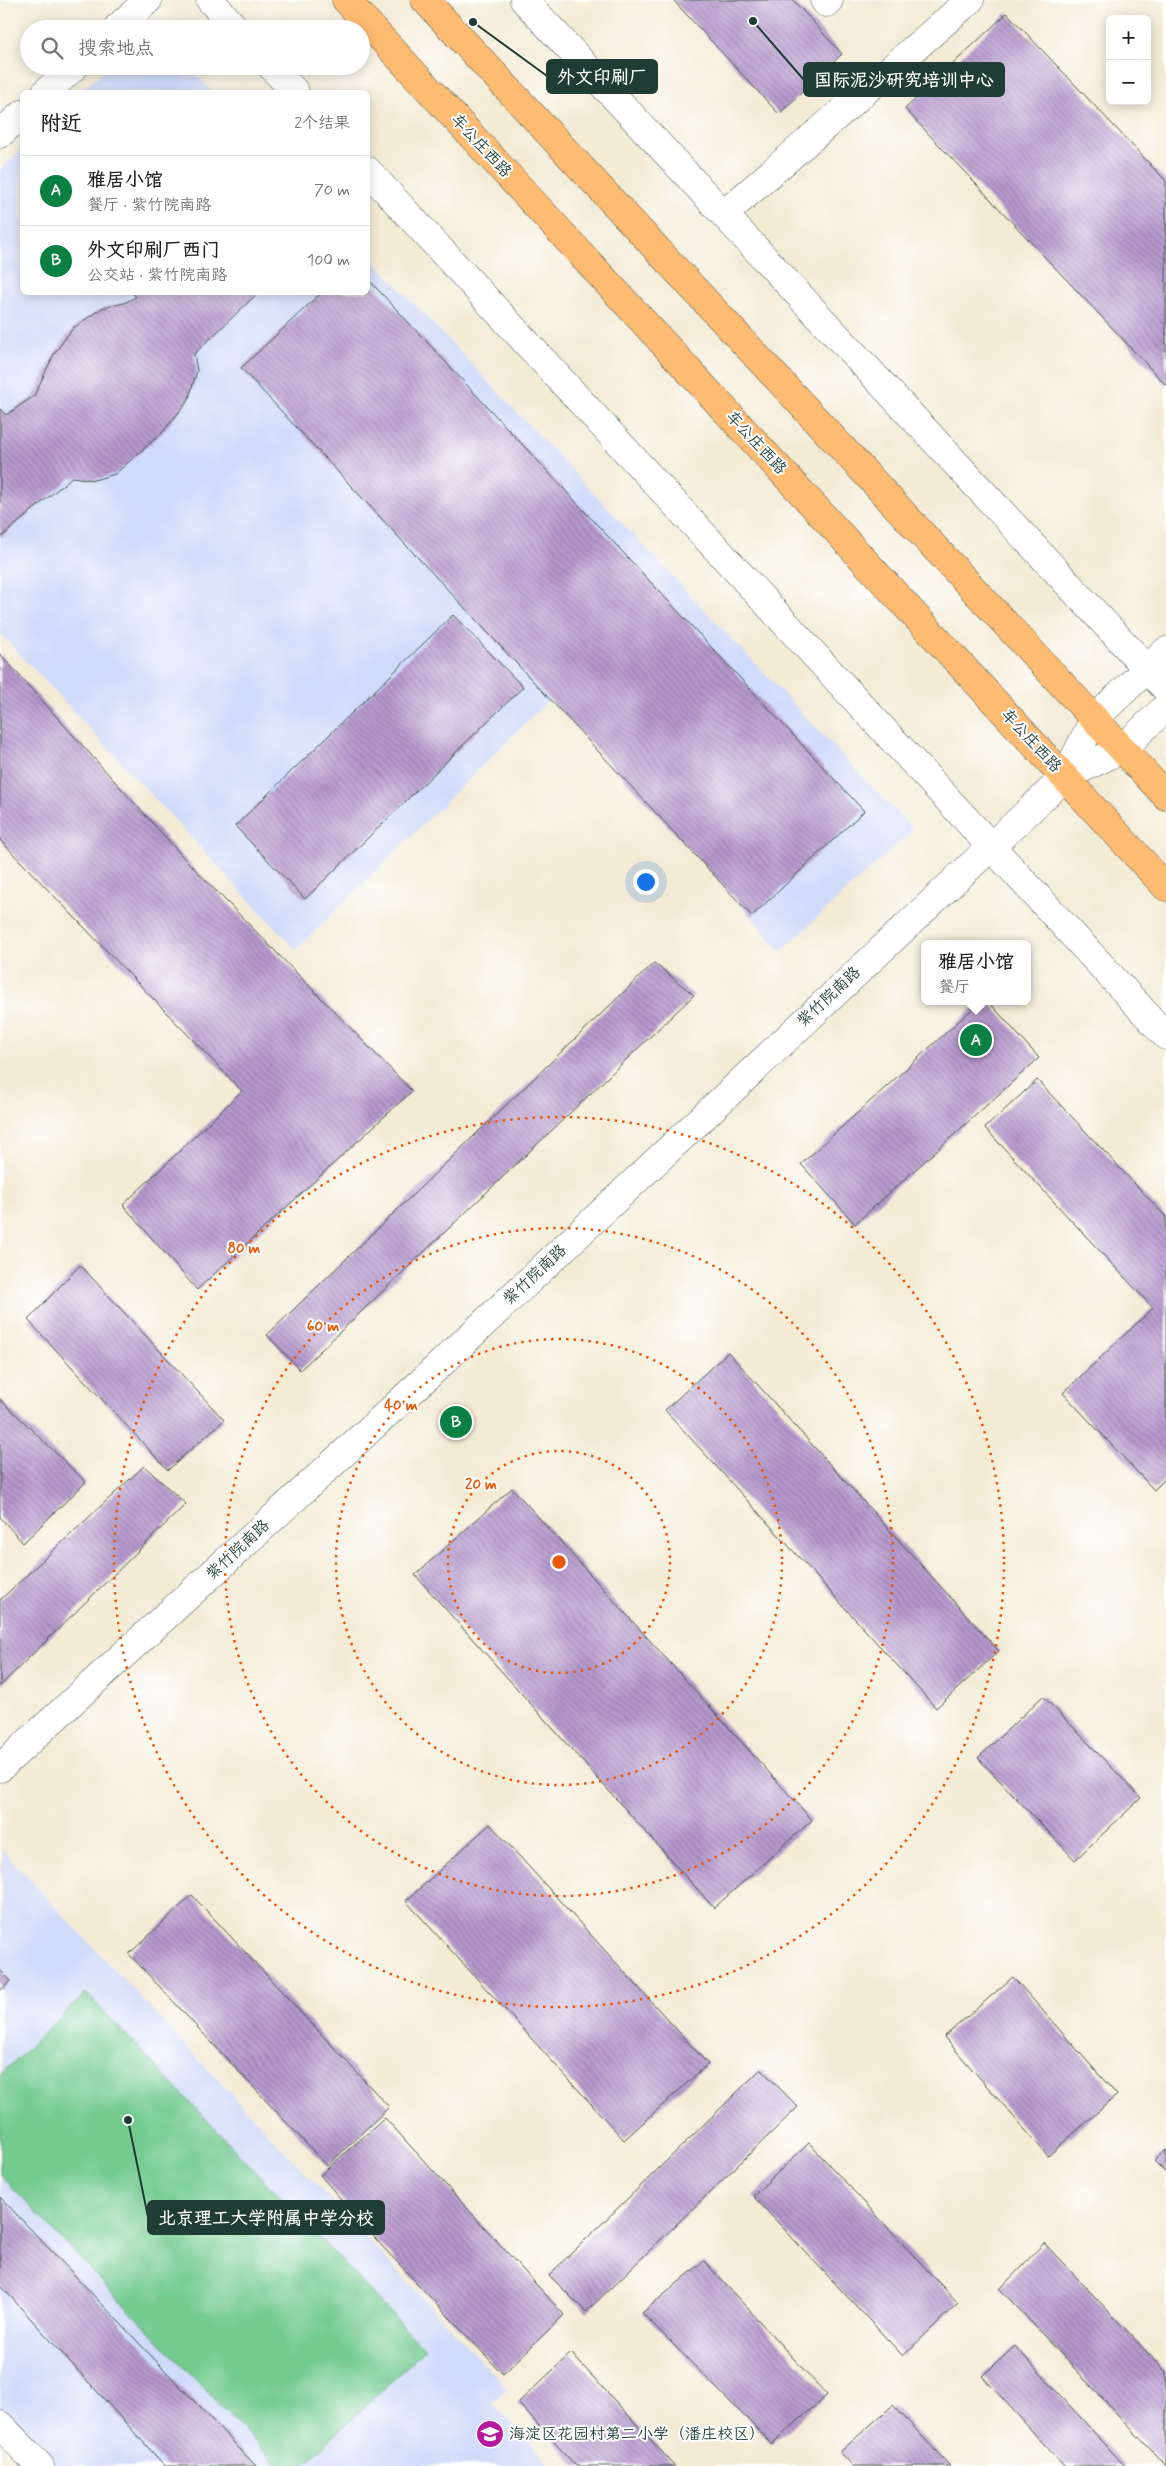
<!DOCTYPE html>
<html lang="zh">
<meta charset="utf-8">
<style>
body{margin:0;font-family:Mynerve,"LXGW WenKai TC",sans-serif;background:#f2f2f2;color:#202124}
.controls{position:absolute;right:15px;top:15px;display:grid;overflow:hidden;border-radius:8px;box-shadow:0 2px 12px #0003}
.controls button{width:45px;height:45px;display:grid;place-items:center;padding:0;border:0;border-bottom:1px solid #e0e0e0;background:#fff;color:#202124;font:25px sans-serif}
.you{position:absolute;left:645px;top:881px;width:18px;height:18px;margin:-12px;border:4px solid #fff;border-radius:50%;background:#1a73e8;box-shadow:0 0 0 8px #1a73e833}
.badge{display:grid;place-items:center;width:32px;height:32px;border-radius:50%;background:#0b8043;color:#fff;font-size:16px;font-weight:700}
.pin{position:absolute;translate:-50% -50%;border:2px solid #fff;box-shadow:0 1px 5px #0006}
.popup{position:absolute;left:921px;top:940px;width:110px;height:65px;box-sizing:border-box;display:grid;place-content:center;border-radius:8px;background:#fff;filter:drop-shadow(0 1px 4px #0005);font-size:16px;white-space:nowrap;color:#757577}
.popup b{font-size:19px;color:#202124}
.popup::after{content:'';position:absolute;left:50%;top:100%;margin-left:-10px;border:10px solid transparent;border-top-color:#fff}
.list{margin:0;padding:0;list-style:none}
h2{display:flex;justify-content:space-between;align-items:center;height:65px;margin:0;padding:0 20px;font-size:21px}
h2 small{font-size:16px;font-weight:400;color:#757577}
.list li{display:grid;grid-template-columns:32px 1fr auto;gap:15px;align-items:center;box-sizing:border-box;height:70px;padding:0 20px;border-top:1px solid #e0e0e0}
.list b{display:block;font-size:19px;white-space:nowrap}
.list p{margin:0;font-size:16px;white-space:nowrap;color:#757577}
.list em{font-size:16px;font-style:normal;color:#757577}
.icon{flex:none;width:28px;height:28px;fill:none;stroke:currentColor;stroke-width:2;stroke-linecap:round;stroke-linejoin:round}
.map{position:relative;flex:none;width:1166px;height:2466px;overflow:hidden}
.search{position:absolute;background:#fff;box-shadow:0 2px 12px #0003;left:20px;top:20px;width:350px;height:55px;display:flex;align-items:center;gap:12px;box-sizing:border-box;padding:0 18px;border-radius:28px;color:#757577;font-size:19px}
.panel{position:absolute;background:#fff;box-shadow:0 2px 12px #0003;left:20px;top:90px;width:350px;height:205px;border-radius:8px}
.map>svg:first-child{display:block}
</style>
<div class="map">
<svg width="1166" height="2466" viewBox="0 0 1166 2466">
<defs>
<pattern id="building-back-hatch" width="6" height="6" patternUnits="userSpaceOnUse" patternTransform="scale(1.25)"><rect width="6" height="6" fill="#b799ce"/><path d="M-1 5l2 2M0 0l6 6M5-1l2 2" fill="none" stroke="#947ea8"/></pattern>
</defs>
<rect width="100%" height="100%" fill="#fff"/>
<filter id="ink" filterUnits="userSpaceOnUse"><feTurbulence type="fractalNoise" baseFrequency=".02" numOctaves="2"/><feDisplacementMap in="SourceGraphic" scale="10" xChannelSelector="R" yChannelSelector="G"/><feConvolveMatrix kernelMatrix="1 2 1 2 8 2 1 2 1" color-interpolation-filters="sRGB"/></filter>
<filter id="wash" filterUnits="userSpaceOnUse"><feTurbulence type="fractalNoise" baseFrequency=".0096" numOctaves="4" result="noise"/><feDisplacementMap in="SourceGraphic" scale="20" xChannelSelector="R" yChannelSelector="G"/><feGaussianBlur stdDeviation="1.12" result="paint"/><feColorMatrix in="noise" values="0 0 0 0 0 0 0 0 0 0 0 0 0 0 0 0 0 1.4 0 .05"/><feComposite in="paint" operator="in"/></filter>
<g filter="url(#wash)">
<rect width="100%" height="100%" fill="#f4ebd5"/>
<path fill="#d0daf9" d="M108 66H188L213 92H81Z
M22 149V292H368V255L913 830 781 951 555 694 296 950 0 633V170Z
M2 1850 507 2388 492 2403 552 2466H54L0 2408Z"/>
<path fill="#73cb90" stroke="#498462" d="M86 1993 425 2349 303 2466H278L0 2175V2075Z"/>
<g id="blocks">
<path fill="url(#building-back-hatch)" d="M673 0H793L842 54 779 114Z
M1007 13 1166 181V385L905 109Z
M368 279 864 811 752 916 241 368 322 292H368Z
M132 292H259L194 354 197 371 188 401 162 433 115 474 94 480 72 477 0 538V409L6 415 34 396 54 354 73 328 102 308 124 303 136 297Z
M453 615 523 687 305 899 235 826Z
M0 654 183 857 412 1091 197 1290 123 1205 242 1091 0 840Z
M654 963 694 995 300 1370 267 1335Z
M981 1001H988L1039 1058 855 1224 801 1164Z
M1037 1080 1166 1217V1478L1154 1490 1063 1393 1153 1308 985 1128Z
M80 1265 224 1420 168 1470 28 1320Z
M728 1352 999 1651 936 1708 665 1410Z
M0 1399 86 1482 23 1543 0 1517Z
M144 1466 186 1504 0 1686V1600Z
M512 1488 812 1820 714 1908 415 1575Z
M1043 1696 1141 1798 1075 1860 978 1758Z
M490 1824 708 2064 624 2140 406 1901Z
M192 1895 389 2107 327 2166 129 1954Z
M0 1970 11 1981 0 1991Z
M1013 1977 1117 2095 1048 2156 944 2037Z
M761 2069 798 2107 586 2312 549 2275Z
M385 2118 564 2315 503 2374 382 2246 320 2175Z
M809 2143 958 2303 903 2356 753 2196Z
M1166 2150V2173L1154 2161Z
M0 2197 256 2466H165L0 2285Z
M1044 2243 1166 2372V2466L1000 2289Z
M704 2261 827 2395 772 2444 642 2313Z
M1015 2346 1125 2466H1064L982 2376Z
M571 2353 675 2466H576L518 2403Z
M893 2405 950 2466H853L840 2452Z"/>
</g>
</g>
<g filter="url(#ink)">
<use href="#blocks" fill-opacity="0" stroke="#3f574c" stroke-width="1"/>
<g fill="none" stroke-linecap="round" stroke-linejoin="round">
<g stroke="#3f574c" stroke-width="29">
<path id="minor" d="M210 0 236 29
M524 0 1166 689
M824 0 826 3 829 0
M116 29 148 0
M271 66 295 92
M46 92 75 66
M0 134 22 114
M368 171 1166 1036
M724 214 970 0
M1065 777 1094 719 1166 651
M0 1768 416 1387 1065 777 1122 749 1166 707
M0 2425 40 2466"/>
</g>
<g stroke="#3f574c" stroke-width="29">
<path id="major" d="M346 0 1166 887
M425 0 1166 796"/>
</g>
<use href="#minor" stroke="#fff" stroke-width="28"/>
<use href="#major" stroke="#ffbb71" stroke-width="28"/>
</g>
</g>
<g fill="none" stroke="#e8590c" stroke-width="2.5" stroke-dasharray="2.5 5">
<circle cx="559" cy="1562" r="111"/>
<circle cx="559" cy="1562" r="223"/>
<circle cx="559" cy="1562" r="334"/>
<circle cx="559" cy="1562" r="445"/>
</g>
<defs>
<g id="school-disc" transform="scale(1.4375)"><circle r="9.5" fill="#b5179e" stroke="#fff"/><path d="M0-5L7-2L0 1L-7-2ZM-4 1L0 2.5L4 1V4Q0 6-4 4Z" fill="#fff"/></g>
</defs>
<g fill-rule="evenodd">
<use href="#school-disc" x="490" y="2434"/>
</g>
<g text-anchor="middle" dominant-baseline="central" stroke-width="4" stroke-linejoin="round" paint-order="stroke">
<g font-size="16" fill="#1f3d34" stroke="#fff">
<text transform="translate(481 146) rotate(47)">车公庄西路</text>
<text transform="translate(756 443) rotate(47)">车公庄西路</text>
<text transform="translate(1031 741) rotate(47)">车公庄西路</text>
<text transform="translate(829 997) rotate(-43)">紫竹院南路</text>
<text transform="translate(535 1275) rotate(-43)">紫竹院南路</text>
<text transform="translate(238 1550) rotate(-43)">紫竹院南路</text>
</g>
<g font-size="16" fill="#1f3d34" stroke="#fff" text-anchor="start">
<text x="509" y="2434">海淀区花园村第二小学（潘庄校区）</text>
</g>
</g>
<circle cx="559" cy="1562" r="8" fill="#e8590c" stroke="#fff" stroke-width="2.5"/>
<g font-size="15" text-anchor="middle" font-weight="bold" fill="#e8590c" stroke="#fff" stroke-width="4" stroke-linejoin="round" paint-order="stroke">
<text x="244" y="1253">80 m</text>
<text x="323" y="1331">60 m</text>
<text x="401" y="1410">40 m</text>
<text x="481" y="1489">20 m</text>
</g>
<path fill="none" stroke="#1f3d34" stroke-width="2" d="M473 22L547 76M753 21L804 80M128 2120L148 2217"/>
<g fill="#1f3d34" stroke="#fff" stroke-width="2">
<circle cx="473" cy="22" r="5"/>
<circle cx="753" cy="21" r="5"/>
<circle cx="128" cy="2120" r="5"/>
</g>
<g fill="#1f3d34" stroke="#1f3d34" stroke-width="2">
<rect x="547" y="60" width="110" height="33" rx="5"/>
<rect x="804" y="63" width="200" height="33" rx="5"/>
<rect x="148" y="2201" width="236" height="33" rx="5"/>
</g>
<g font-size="18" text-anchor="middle" font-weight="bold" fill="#fff">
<text x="602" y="83">外文印刷厂</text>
<text x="904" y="86">国际泥沙研究培训中心</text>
<text x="266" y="2224">北京理工大学附属中学分校</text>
</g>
</svg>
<div class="controls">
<button>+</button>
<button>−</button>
</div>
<div class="you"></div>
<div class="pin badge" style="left:976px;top:1040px">A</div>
<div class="popup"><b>雅居小馆</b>餐厅</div>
<div class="pin badge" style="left:456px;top:1422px">B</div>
<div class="search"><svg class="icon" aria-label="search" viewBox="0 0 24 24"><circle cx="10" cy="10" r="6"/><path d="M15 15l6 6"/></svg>搜索地点</div>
<section class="panel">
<h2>附近<small>2个结果</small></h2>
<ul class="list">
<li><span class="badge">A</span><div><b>雅居小馆</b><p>餐厅 · 紫竹院南路</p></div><em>70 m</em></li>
<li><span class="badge">B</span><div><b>外文印刷厂西门</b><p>公交站 · 紫竹院南路</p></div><em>100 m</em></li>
</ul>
</section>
</div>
